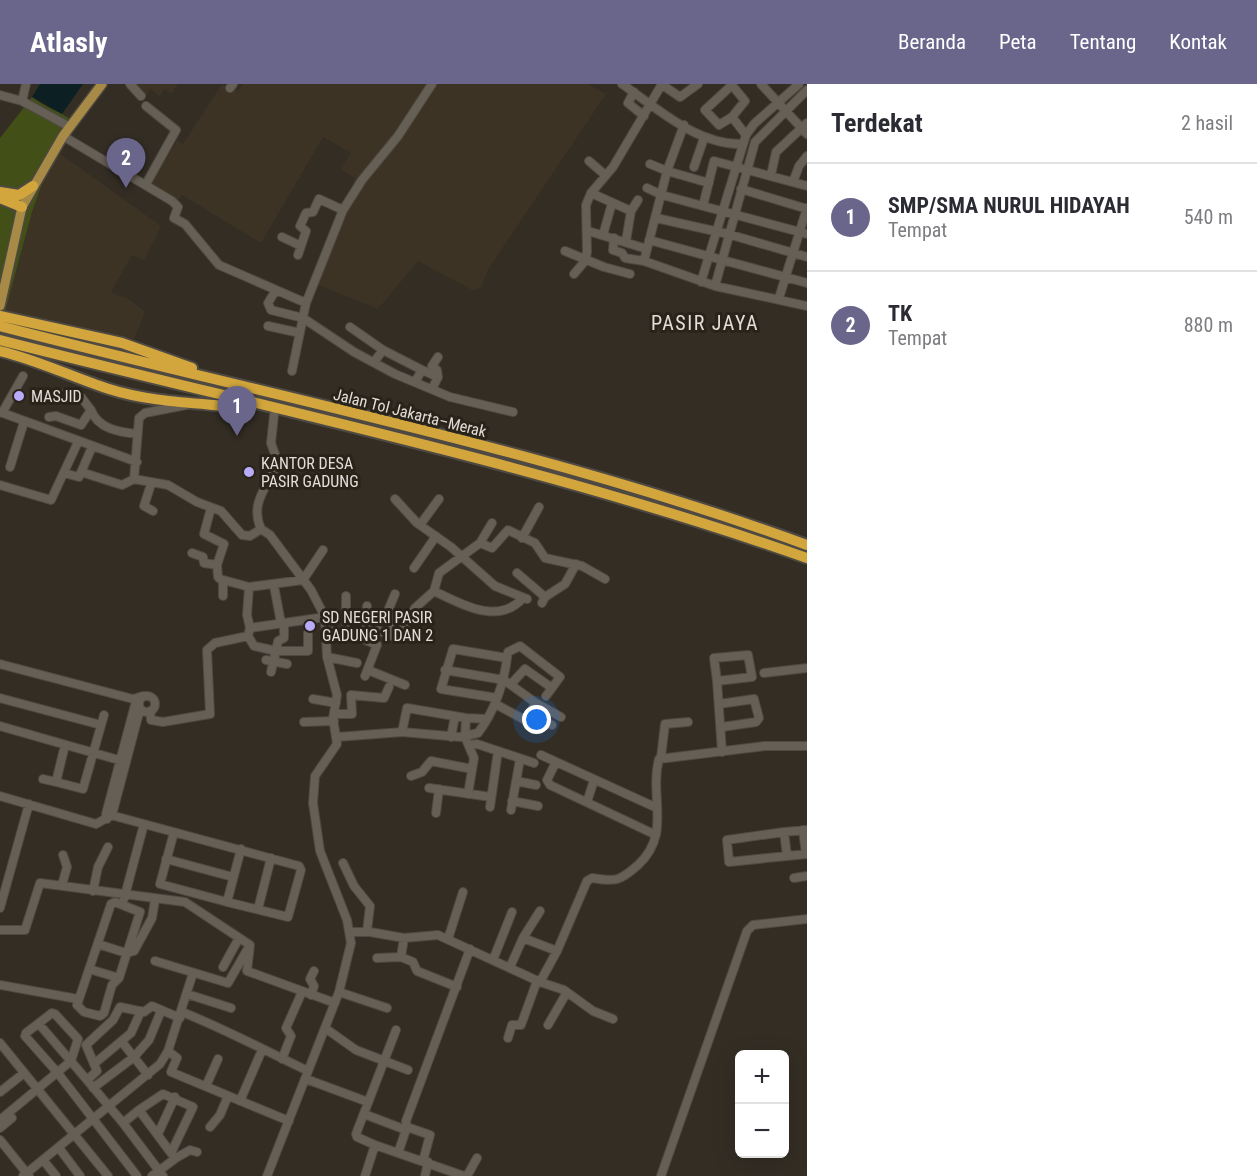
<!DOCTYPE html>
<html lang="id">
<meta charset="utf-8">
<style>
body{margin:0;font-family:"Roboto Condensed",sans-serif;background:#f2f2f3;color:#2b2b33}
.controls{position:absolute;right:18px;bottom:18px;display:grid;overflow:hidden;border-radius:9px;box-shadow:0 6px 24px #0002}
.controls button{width:54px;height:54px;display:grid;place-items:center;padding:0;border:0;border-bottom:2px solid #e1e1e2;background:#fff;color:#2b2b33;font:30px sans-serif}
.you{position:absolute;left:537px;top:636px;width:21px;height:21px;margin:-15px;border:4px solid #fff;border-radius:50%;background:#1a73e8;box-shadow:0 0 0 9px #1a73e833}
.badge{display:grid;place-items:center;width:39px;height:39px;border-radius:50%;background:#6a658b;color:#fff;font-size:20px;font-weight:700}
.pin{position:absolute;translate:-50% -50px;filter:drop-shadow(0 2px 3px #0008)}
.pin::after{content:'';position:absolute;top:32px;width:21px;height:18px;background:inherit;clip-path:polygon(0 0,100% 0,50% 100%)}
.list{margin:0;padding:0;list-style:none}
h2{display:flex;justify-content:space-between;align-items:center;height:78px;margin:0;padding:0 24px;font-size:26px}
h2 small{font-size:20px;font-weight:400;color:#7c7c81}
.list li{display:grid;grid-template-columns:39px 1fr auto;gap:18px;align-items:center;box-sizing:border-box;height:108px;padding:0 24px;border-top:2px solid #e1e1e2}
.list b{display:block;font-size:22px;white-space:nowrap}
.list p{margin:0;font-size:20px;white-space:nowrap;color:#7c7c81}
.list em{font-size:20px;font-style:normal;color:#7c7c81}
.map{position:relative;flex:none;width:807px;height:1092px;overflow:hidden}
header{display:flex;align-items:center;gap:36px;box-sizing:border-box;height:84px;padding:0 30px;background:#6a658b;color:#fff}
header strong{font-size:28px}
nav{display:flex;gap:33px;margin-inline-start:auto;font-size:21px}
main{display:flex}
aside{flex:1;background:#fff}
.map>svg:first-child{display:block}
</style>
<header>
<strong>Atlasly</strong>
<nav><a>Beranda</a><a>Peta</a><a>Tentang</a><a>Kontak</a></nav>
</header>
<main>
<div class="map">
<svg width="807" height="1092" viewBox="0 0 807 1092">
<rect width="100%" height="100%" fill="#332d24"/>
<path fill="#3c3324" d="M128 0H178L172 9 164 6 160 12 150 5 144 17 132 10 135 5Z
M222 0 238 7 243 0H588L606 10 489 184 481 203 474 207 418 177 378 225 313 199 355 94 341 86 351 69 323 53 261 159 182 111 177 117 151 99 177 57 183 60Z
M59 69 161 142 144 176 132 171 111 208 130 216 145 228 134 255 5 228 32 128 43 97Z"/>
<path fill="#424f17" d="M32 13C46 24 62 28 76 39L43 97 32 128 5 228 0 225V54Z"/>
<path fill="#0c1f23" d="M40 0H83L62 30 32 13Z"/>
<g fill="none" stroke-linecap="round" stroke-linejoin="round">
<g stroke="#4e4942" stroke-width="10">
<path id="minor" d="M130 0 141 12
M622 0C658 25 697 61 742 60
M661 0 680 13 698 0
M731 0 745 17 732 33 746 51
M761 0 807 50
M230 4 233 0
M634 8 628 19 644 32
M0 11 22 17 70 43
M22 17 26 0
M732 33 719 41 705 26 732 1
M63 52 172 117 178 123 174 134 185 140 219 181 306 219
M589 77 604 90
M650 80 667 87 684 41
M115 82 130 61
M694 83 704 54
M771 91 776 68 807 39
M793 98 799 82 807 72
M709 99 667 87 644 177 715 202 807 222
M146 100 176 46 146 22
M647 104 662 111 807 150
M741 105 807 125
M591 109 631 127
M703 122 714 77 807 102
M656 134 728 150 807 173
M588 147 647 165
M603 151 612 119
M282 153 301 162
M614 154 613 166 622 169 625 174 644 177
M649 156 807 199
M626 157 631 127 638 116
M565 167 604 183 630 190
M298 171 306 147 300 142 306 129 313 128 319 115 343 126
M574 190 585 177 587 168 586 121 591 109 613 83 662 0
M701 198 746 51 754 40 799 0
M715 202 755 58 807 6
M276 206 268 219 271 226 303 234 354 268 395 290 450 313 513 328
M779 214 807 124
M268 242 300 249
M350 243 383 266
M374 278 383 266 422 286 415 298
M422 286 438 293 432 305
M292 287 306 219 343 126 362 96 398 52 432 0
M438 293 437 286 432 282 438 273
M186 321 145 329 139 334 134 395 168 401 197 418 221 427 242 451 250 452 261 445 270 451 311 506 325 533 327 573 337 611 333 634 337 660 315 692 313 719 320 767 347 836 351 859 339 908 267 1092
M91 326C98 345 119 348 137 350
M0 328 137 378
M2 329 23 292
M49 333 56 332 81 341 91 326 81 313 65 309
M10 383 24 338
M81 388 122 401 134 395
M64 389 79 393 92 363
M151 400 144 422 153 427
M0 401 51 416 78 358
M395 415 417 439 451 463 495 502 527 515
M211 424 204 450 224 460 217 481 218 493 220 495 249 503 303 496 323 466
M420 441 439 415
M261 445C248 416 272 400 277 376L271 359 274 331
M522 454 539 423
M480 459 492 464 508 446 535 459 545 474 582 482 605 495
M192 469 203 473 204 479 217 481
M414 484 436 452
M517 489 545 513
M274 502 281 539
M249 503 247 531 250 544
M434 507C461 520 498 542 523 514
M223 512V496
M542 519 545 513 565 500 576 480
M363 541 398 554 415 524 434 507 439 489 480 459 492 439
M326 547 363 548
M346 547V512
M387 550 394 536 387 529 395 510
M248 552 254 562 276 567 278 557 284 554V539
M748 571 752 593 717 597 714 574Z
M327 573 357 579
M507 574 508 568 520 562 560 593 546 612
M266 576 287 580
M0 580 133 615 143 612
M368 586 405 601
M445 586 504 596 536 619 525 636 499 622
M271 588 276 567H308V549
M764 589 807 584
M365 592 377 561 363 555 367 522
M717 597 722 668
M511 600 525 585 552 604
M139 620a8 8 0 1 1 16 0a8 8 0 1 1-16 0Z
M0 614 101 641
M313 615 336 619
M536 619 561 633
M719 620 754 615 759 634 756 638 722 643
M150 627 151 636 163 638 210 630 207 566 215 559 248 552 250 544 325 533
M334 630H352L351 611 384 614 389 603
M530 630 552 641
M466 634 487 635
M304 638 334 637
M0 642 126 678
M402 648 407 624 466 634 465 653 474 674 468 710
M337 653 402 648 460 653 478 649C494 628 504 600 507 574L453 565 441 605 497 614
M451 653 455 632
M65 661 56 698 83 705 104 631
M469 661 477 660 534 679
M541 671 657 724
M661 673 665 640 688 638
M556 678 547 696 550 701 656 751
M411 692 422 688 431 677 472 685
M43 695 56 698
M516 697 536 701
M429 704 491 713
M0 712 96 740 112 731 139 629 135 618
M512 717 538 722
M587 718 594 696
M490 723 498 667
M511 726 520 675
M436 729 439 705
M107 730 144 740 124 815
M107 735 106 730 136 617
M144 740 299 782 301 786 288 833 227 818 241 765
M803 746 806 770
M174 748 160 800 227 818
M784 748 727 756 729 778 787 772 784 748 807 746
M787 772 807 770
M166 775 233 793
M343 779 354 802 370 822 367 847
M794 794 807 792
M62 801 67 783 63 771
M93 807 98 783 108 763
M115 818 140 828 119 894 112 901 104 929 100 932 84 928 77 921 111 820Z
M0 824 29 720
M258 825 271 774
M0 846H25L40 799 185 818 250 861 247 887 335 919
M351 848H370L404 854 438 851 540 898 564 906 593 927 613 935
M523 854 540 827
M448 855 463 808
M98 860 126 869 134 867 152 834 155 816
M401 873 404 854
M377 874 401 873 413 878 417 887 457 903
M493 876 512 828
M155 877 228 899 247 866
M223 883 239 854
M510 883 523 854 557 867
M89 885 119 894
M540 898 557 867 587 797 592 794C616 798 620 797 638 781 672 750 649 713 659 675L765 662H807
M0 901 78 915
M339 908 387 924
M187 910 231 924
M311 911 314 902 310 895 314 887
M182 928C225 945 266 967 308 987
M39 940 87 996
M548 941 567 908
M325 944 356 966 408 986
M508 954 512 941H521L537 897
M122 958 148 991
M0 959 108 1092
M168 967 177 974 171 988 289 1037
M282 975 291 952 286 944 302 908
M94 980 131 949 141 927
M306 995 368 1018
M206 1002 218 975
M93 1004 134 973 149 956 161 927
M0 1008 24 989
M240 1017 262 966
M364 1030 406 1046
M0 1036 71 977 78 955 55 930 52 929 26 949 25 952 57 988 137 1092
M123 1039 139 1026
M210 1043 220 1031 228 1012
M407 1043 430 1051 423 1077
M0 1044 12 1034
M158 1050 175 1013
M0 1056 29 1092
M375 1061 357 1053 356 1050 396 946
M59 1064 80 1092
M398 1069 407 1043 406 1037 470 865
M176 1074 190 1066 197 1068
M43 1076 56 1092
M23 1092 160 980 168 967 193 889
M152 1092 176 1074 171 1069 193 1023 163 1010 139 1026 171 1069
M163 1092 123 1039 87 996 97 987 86 961 113 936 120 923 144 928 152 922 180 934
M365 1092 375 1061 464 1092
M425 1092 428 1078
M467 1092 477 1074
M661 1092 747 847 753 841 807 835"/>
</g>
<g stroke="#4e4942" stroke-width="12">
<path id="major" d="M0 222 22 123 63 52 102 0"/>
</g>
<g stroke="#4e4942" stroke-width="14">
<path id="highway" d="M0 108 19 111 33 102
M0 114 22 123
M0 232 122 259 192 284
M0 242C269 312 545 365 807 461
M0 256C270 325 544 381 807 474
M0 267C38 276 72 293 109 305 152 319 203 319 248 324"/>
</g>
<use href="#minor" stroke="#665f55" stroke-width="8"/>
<use href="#major" stroke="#a78a46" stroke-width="9"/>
<use href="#highway" stroke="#d2a63c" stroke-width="10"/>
</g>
<g fill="#b8abf7" stroke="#29231a" stroke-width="2">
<circle cx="19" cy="312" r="6"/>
<circle cx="249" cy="388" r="6"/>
<circle cx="310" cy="542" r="6"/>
</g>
<g text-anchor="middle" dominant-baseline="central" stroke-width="6" stroke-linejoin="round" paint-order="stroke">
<g font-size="16" fill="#e1ddd7" stroke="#29231a" text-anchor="start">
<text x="31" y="312">MASJID</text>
<text x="261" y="379">KANTOR DESA<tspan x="261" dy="18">PASIR GADUNG</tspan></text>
<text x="322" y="533">SD NEGERI PASIR<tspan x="322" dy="18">GADUNG 1 DAN 2</tspan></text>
</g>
<g font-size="16" fill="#e1ddd7" stroke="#29231a">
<text transform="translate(410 329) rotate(14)">Jalan Tol Jakarta–Merak</text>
</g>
<g font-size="20" letter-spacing="1.5" fill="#e1ddd7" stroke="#29231a">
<text x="705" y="239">PASIR JAYA</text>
</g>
</g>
</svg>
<div class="controls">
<button>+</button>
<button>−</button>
</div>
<div class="you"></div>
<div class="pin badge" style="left:237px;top:352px">1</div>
<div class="pin badge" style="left:126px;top:104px">2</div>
</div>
<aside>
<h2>Terdekat<small>2 hasil</small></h2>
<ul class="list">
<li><span class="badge">1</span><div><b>SMP/SMA NURUL HIDAYAH</b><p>Tempat</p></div><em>540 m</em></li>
<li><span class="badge">2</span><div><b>TK</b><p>Tempat</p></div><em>880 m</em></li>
</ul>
</aside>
</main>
